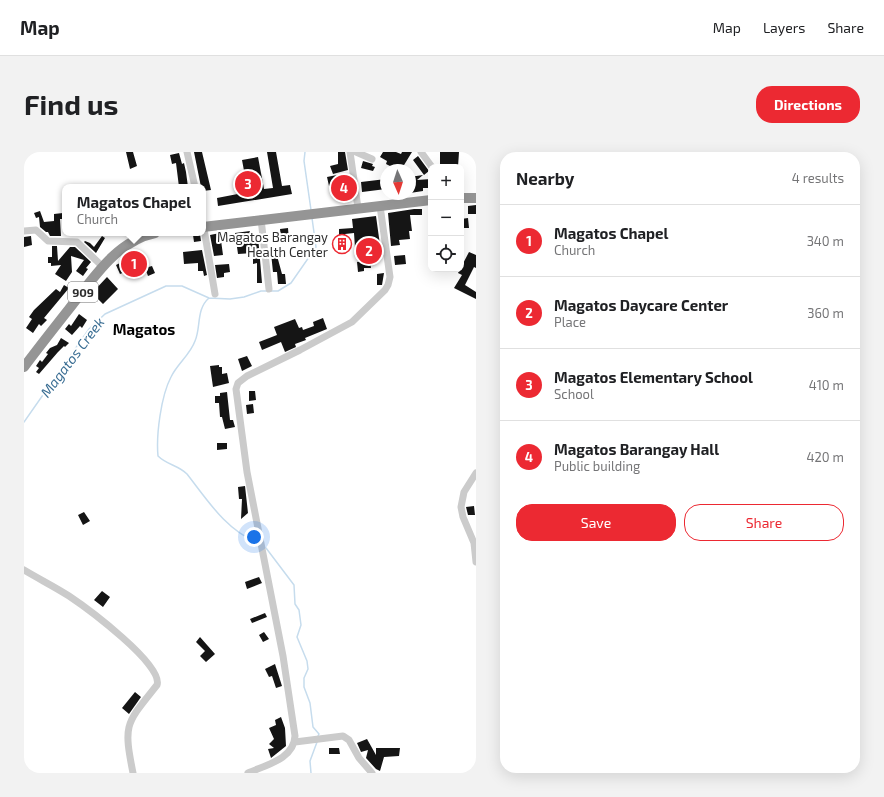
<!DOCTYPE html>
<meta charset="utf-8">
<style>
body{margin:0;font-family:"Exo 2",sans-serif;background:#f2f2f2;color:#202124}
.controls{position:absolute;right:12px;top:12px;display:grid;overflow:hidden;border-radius:8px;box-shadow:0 4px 16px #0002}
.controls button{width:36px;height:36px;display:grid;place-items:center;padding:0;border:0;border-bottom:1px solid #e0e0e0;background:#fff;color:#202124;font:20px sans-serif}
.compass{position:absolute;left:356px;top:12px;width:36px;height:36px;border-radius:50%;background:#fff;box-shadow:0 4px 16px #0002;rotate:177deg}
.you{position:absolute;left:230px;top:385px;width:14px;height:14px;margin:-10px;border:3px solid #fff;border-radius:50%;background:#1a73e8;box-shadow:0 0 0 6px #1a73e833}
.badge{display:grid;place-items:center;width:26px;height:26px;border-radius:50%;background:#ec2932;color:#fff;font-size:13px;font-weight:700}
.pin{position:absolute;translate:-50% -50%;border:2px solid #fff;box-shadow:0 1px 4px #0006}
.popup{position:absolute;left:38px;top:32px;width:144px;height:52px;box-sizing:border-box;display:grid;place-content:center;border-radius:8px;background:#fff;filter:drop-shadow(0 1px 3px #0005);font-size:13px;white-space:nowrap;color:#757577}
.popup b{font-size:15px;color:#202124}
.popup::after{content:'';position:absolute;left:50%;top:100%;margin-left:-8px;border:8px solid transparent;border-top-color:#fff}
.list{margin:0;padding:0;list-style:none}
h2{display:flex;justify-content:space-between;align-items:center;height:52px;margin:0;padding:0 16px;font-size:17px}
h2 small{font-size:13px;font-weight:400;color:#757577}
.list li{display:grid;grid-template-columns:26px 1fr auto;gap:12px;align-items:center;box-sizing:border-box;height:72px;padding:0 16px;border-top:1px solid #e0e0e0}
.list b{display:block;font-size:15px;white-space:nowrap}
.list p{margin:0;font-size:13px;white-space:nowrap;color:#757577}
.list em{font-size:13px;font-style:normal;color:#757577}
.actions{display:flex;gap:8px;padding:12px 16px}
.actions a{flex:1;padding:9px 0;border:1px solid #ec2932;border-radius:16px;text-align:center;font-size:14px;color:#ec2932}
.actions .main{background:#ec2932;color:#fff}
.icon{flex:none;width:22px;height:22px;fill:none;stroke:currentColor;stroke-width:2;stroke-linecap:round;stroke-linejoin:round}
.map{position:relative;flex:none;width:452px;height:621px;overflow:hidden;border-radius:16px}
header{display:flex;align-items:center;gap:24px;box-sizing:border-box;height:56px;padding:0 20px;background:#fff;border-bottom:1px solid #e0e0e0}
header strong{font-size:19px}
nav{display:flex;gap:22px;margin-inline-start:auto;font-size:14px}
.intro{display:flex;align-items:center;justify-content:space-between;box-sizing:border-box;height:96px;padding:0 24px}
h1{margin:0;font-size:28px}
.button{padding:10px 18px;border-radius:16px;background:#ec2932;color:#fff;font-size:14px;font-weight:700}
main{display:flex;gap:24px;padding:0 24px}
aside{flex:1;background:#fff;border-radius:16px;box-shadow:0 4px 16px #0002}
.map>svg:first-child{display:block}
</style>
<header>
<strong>Map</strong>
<nav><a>Map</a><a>Layers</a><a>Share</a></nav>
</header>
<div class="intro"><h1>Find us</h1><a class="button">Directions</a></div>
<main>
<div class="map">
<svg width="452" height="621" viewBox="0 0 452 621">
<rect width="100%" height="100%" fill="#fff"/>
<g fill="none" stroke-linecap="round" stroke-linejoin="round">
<path stroke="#c6dced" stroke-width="1.5" d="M281 0 280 9 287 58
M185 146C172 157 177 176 171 189 166 203 153 212 147 225 137 244 132 283 134 304 143 313 154 313 163 322 184 349 202 378 234 391
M0 270 65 177 81 162 142 134H158L185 146 206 147 220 145 237 139H254L267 131 292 95 288 66
M242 396 270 433 271 452 275 458 277 473 273 485 283 509 284 517 280 526V535L286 551 289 575 295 582 294 584
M287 621 286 609 293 590"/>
</g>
<path fill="#151515" d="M102 0H109L113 14 106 17Z
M170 0H178L187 38 179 39V35H177Z
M243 0H252L258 34 266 33 268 42 194 54 193 46 224 40 218 8 234 5 240 37 249 36Z
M314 0H321L324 18 309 22 306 14 314 12Z
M359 0H372L377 2 378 0H388L377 18 369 13 368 15 362 12 363 9 356 5Z
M416 0H435L434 15H416Z
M155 1 158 12 160 11 162 20 164 35H155L152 11 148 12 146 3Z
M394 4 405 19 400 23 389 8Z
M339 9 349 12 348 14 351 15 349 19 337 16Z
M313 23 314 31 305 34 303 25Z
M399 23 393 28 407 27V36H399V39L386 41V25Z
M362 27V37L338 40 337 30Z
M325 31 327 39 314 40 313 33Z
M452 53V62H444V54Z
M390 57H398V63H386L388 79H385L386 87 375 88 376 93 367 94 364 61Z
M16 59 20 70 30 69V62L39 61V67H36L37 84H26L24 80H22L16 75 15 65 12 66 10 61Z
M352 64 356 93 351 94V101L345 102 347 116H340V119L334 120 333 110 339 109 338 95 331 96 330 81 321 82 323 96 315 97V77L329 76 328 67Z
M444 66 445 76H437V67Z
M264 76 265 89H260V86H257L256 77Z
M226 79V85L234 84 238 131H233V111L229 112V101L214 102 211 81Z
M196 81 199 103 190 104 186 83Z
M176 82 177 89 170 90 169 83Z
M7 84 8 93 0 95V85Z
M78 84 81 86 72 101 60 90 61 89 66 91 70 95Z
M28 94H33L34 109 46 95H51L67 110 62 116 64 117 59 124 52 119 60 108 47 104 48 120 42 129 31 122 37 113 27 114V111H24V105H28Z
M178 98 183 123 180 124 179 119H174V111L160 112 159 100Z
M112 100 120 118 109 123 106 118 96 122 92 113 102 108 100 105Z
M252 100 258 122H261L262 132H254L253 120H249L247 101Z
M445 100 452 103V116L450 115 441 133 452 140V147L430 136 438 123 434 121Z
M381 103 382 112 371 113 370 104Z
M205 112 206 120 200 121V125L193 126 191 113Z
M128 114 131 121 124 124 121 116Z
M360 121 358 133H353V122Z
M83 125 94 137 79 152 68 141Z
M40 133 45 136 20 166 23 168 17 174 15 172 9 181 2 176 8 167 5 165 10 158 32 137 36 140Z
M55 162 63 168 58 176 56 174 48 183 41 177 45 172 47 174Z
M299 166 303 177 281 186 282 188 271 192 272 195 261 200 257 190 238 198 235 190 253 183 250 175 271 167 275 176 278 175 279 178 290 174 289 170Z
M37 186 45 191 41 195 40 194 34 200 15 222 12 220 15 216 12 214 16 208 18 210 24 202 22 201 26 196 33 193Z
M223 204 228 214 218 219 214 207Z
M195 213V215H198V222L203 221 205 231 189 235 186 214Z
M225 239H231L232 248 225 249Z
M203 240 206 268H209L211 275 201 277 198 265H196L195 251H191V244H196V241Z
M229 252 230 261 223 262 222 253Z
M193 291H203V297L193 298Z
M221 334 224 361 217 367 218 347H215L214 335Z
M450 354 451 363H444L442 355Z
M60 360 66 369 59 373 54 363Z
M235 425 238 431 223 437 221 430Z
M78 439 86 445 79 455 70 448Z
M241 461 243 465 228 471 226 467Z
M240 480 245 487 239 490 235 483Z
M176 485 191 502 182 510 176 504 181 499 172 490Z
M251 512 258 534 252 536 248 524 245 525 241 517Z
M111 540 117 545 105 562 98 556Z
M257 565 261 576 262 594 247 606 244 597 250 596 245 592 250 587 245 576 252 573 251 568Z
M343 587 352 603V596H376L375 604 360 605 356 619 352 617 342 606 344 598 337 600 333 591Z
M305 596H315L316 602H305Z"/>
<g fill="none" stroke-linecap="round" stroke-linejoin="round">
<path stroke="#cbcbcb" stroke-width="7" d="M163 0 171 35
M326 0 334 56
M332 0 348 7
M397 0 408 15
M237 67 245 137
M179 71 191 142
M0 79 12 78 24 89 53 90 78 114
M452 321 440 340 437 355 439 365 450 391 452 410
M0 418C15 427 31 435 45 444 63 456 140 513 133 533 102 572 99 571 109 621
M271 590 319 584 325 588 335 606 348 621
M224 621C242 613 270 607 271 584L259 504 223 320 212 237 214 231 223 224 276 198 328 170 361 138 364 133 366 125 356 54"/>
<path stroke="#959595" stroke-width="10" d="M437 46H452
M179 75 407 48
M0 215C15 195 30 176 45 157 68 128 92 89 131 81"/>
</g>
<defs>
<g id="building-ring" transform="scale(1)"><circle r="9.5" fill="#fff" stroke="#ec2932" stroke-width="1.5"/><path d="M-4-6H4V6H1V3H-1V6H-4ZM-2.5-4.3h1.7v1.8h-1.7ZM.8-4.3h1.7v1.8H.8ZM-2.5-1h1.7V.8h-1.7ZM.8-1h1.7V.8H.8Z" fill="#ec2932"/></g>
</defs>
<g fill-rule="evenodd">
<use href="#building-ring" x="318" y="92"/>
</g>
<g text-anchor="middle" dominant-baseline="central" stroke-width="4" stroke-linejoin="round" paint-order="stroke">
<rect fill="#fff" stroke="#6d6d6d" stroke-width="1" x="44" y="130" width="30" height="20" rx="3"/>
<g font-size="12" font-weight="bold" fill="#2e2e2e">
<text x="59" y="140">909</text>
</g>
<g font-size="13" fill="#2e2e2e" stroke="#fff" text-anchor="end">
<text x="304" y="85">Magatos Barangay<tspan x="304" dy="15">Health Center</tspan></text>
</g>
<g font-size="14" font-style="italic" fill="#396d93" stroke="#fff">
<text transform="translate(48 205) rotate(-53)">Magatos Creek</text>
</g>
<g font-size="15" font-weight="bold" fill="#000" stroke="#fff">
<text x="120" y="177">Magatos</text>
</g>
</g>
</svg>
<div class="controls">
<button>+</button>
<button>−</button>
<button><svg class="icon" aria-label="locate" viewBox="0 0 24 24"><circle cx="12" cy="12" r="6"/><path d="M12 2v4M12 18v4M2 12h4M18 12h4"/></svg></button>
</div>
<svg class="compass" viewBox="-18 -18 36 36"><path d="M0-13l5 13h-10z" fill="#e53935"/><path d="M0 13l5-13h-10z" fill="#757577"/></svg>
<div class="you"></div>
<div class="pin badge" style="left:110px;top:112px">1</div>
<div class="popup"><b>Magatos Chapel</b>Church</div>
<div class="pin badge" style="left:345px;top:99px">2</div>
<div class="pin badge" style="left:224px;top:32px">3</div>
<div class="pin badge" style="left:320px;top:36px">4</div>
</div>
<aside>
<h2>Nearby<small>4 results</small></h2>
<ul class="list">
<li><span class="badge">1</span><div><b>Magatos Chapel</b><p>Church</p></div><em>340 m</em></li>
<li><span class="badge">2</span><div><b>Magatos Daycare Center</b><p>Place</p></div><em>360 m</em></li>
<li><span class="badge">3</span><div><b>Magatos Elementary School</b><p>School</p></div><em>410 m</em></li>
<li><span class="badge">4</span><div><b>Magatos Barangay Hall</b><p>Public building</p></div><em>420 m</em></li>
</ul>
<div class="actions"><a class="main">Save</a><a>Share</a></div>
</aside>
</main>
